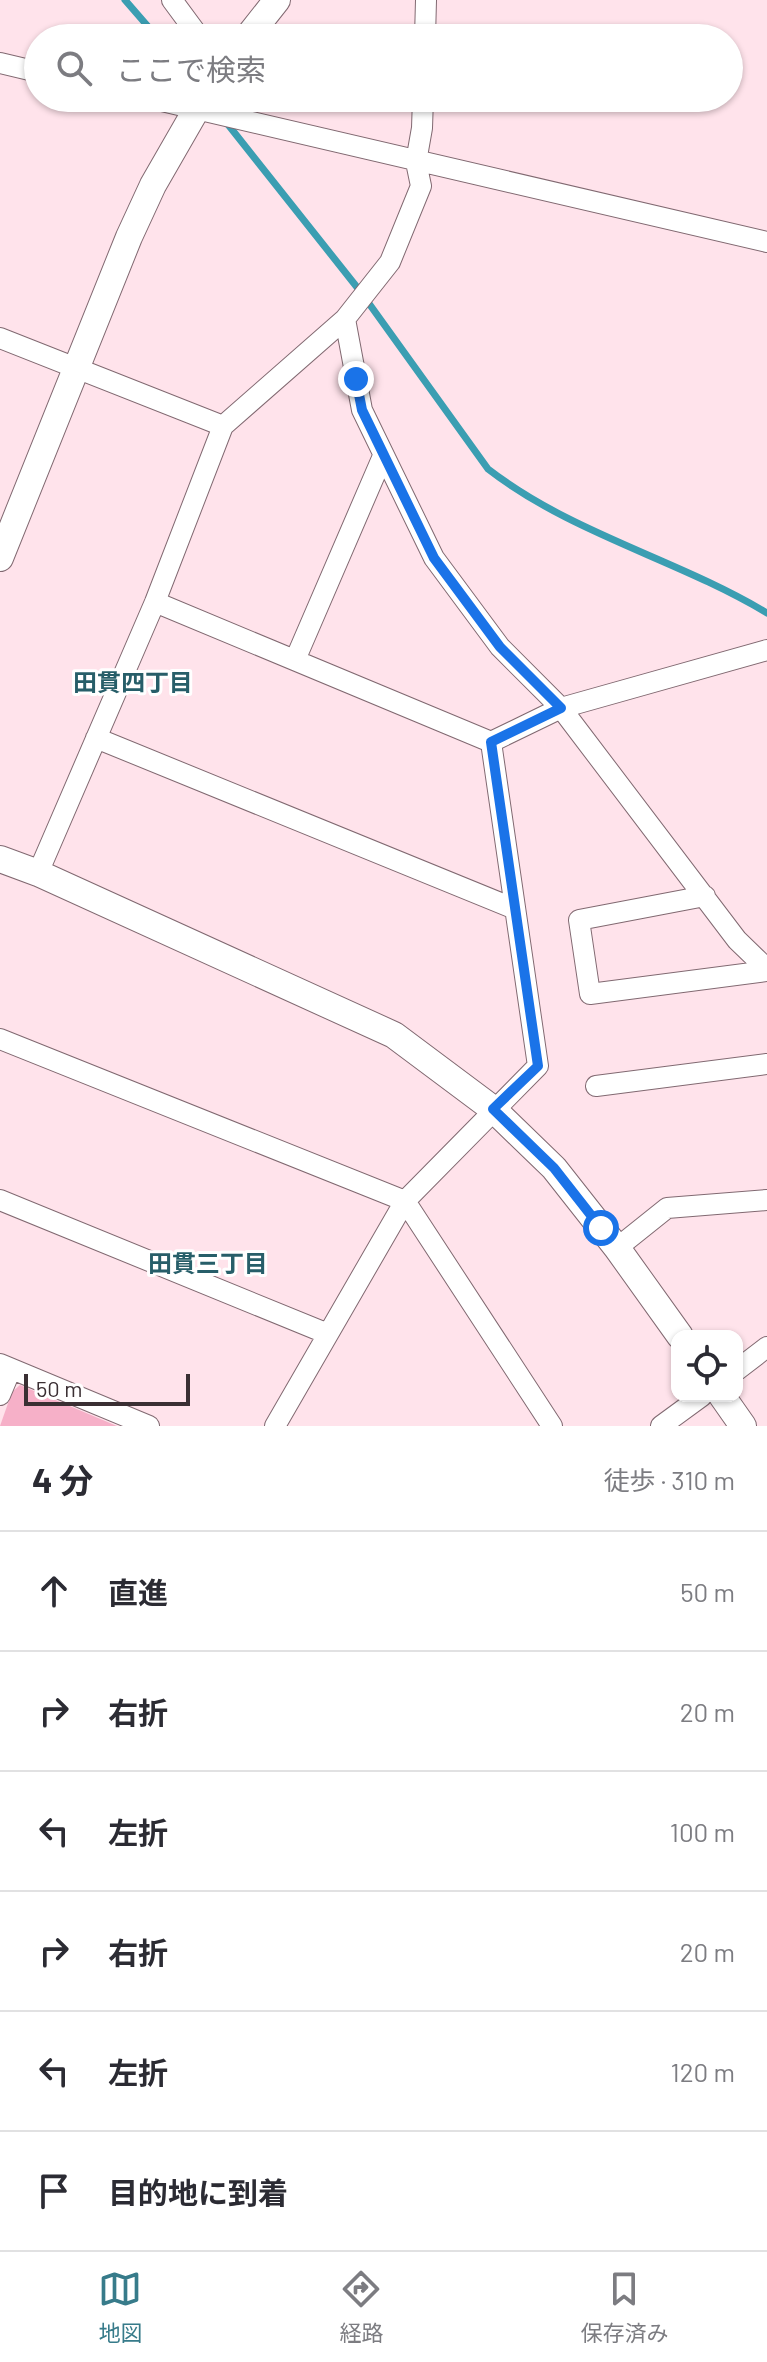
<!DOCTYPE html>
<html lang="ja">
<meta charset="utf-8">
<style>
body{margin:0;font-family:Barlow,"Noto Sans JP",sans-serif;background:#f2f2f3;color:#2b2b33}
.controls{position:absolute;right:24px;bottom:24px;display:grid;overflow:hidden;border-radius:16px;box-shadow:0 2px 6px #0004}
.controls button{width:72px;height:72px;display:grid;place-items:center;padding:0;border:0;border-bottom:2px solid #e1e1e2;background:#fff;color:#2b2b33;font:40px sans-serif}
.scale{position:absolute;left:24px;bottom:20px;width:166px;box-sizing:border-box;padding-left:8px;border:4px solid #3a2f33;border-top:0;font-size:22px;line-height:28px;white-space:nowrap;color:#3a2f33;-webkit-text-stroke:6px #fff;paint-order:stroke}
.stop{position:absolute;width:24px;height:24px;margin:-18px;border:6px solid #1a73e8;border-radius:50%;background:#fff}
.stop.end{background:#1a73e8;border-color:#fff;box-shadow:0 2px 8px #0008}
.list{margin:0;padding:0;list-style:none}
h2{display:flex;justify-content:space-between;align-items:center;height:104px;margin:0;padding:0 32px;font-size:34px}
h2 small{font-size:26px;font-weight:400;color:#7c7c81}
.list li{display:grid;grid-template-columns:52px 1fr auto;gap:24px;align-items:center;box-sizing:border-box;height:120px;padding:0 32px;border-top:2px solid #e1e1e2}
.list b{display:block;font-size:30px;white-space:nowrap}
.list em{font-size:26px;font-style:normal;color:#7c7c81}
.icon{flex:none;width:44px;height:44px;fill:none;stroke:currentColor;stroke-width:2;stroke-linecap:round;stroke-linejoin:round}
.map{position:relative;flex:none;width:767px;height:1426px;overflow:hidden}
.search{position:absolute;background:#fff;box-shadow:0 2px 6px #0004;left:24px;right:24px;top:24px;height:88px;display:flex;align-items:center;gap:20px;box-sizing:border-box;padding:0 28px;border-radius:44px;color:#7c7c81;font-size:30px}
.sheet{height:824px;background:#fff}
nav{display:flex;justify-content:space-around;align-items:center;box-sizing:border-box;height:112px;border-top:2px solid #e1e1e2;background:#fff;font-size:22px;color:#7c7c81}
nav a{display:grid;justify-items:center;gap:4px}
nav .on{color:#377b8a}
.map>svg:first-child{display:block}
</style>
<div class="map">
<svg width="767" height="1426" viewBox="0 0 767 1426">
<rect width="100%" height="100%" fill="#ffe3eb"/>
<path fill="#f6b0c8" d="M20 1385 117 1426H0L12 1392Z"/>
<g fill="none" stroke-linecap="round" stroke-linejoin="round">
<path stroke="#3b9eb2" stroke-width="7" d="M125 0 158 38
M226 122 360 291 488 469C572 534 677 559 767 613"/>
<g stroke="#816971" stroke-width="22">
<path id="minor" d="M172 0 200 38
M425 38 426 0
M0 63 38 72
M149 98 767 242
M345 319 362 410 434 558 500 647 561 708 737 940 767 969
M0 338 223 426
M155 602 491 742 561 708 767 650
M295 660 383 456
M96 738 515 909
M38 873 155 602 223 426 345 319 390 262 421 186 416 162 422 128 423 98
M705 896 579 920 590 994 767 971
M0 1039 405 1201 552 1426
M596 1086 767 1064
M0 1200 328 1334
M617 1248 667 1208 767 1200
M0 1364 149 1426
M737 1370 767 1347
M0 1395 11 1369
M275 1426 405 1201 538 1066 491 742
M661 1426 702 1396"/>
</g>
<g stroke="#816971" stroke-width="28">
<path id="tertiary" d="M247 38 277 0
M0 558 129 237 153 185 203 98
M0 859 38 873 394 1035 493 1109 554 1168 617 1248 680 1336
M722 1396 743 1426"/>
</g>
<use href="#minor" stroke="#fff" stroke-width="20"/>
<use href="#tertiary" stroke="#fff" stroke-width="26"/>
</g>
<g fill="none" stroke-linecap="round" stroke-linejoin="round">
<path stroke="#1a73e8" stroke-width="10" d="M356 379 362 410 434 558 500 647 561 708 491 742 538 1066 493 1109 554 1168 601 1228"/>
</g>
<g text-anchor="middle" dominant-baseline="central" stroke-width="6" stroke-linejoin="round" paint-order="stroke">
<g font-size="24" font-weight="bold" fill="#275e69" stroke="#fff">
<text x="133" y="681">田貫四丁目</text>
<text x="208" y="1262">田貫三丁目</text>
</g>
</g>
</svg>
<div class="controls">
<button><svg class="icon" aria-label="locate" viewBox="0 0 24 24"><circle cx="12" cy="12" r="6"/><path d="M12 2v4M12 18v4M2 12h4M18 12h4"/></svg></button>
</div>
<div class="scale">50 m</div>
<div class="stop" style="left:601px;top:1228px"></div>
<div class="stop end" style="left:356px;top:379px"></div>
<div class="search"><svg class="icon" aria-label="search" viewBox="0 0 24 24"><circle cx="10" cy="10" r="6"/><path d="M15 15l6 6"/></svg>ここで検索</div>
</div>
<section class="sheet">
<h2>4 分<small>徒歩 · 310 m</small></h2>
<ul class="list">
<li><svg class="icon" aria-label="ahead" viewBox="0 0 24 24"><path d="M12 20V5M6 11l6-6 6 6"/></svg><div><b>直進</b></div><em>50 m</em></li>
<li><svg class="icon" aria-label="right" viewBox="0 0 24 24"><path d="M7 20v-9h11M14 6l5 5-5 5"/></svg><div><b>右折</b></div><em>20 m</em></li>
<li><svg class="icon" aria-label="left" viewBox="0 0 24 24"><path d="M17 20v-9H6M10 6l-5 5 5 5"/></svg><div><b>左折</b></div><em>100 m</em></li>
<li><svg class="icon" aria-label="right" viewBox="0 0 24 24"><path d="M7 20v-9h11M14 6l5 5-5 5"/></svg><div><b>右折</b></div><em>20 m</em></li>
<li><svg class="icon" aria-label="left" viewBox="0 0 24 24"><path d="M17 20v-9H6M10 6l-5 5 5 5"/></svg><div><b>左折</b></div><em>120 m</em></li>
<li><svg class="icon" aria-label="arrive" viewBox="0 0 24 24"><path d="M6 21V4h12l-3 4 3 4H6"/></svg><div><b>目的地に到着</b></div></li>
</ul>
</section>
<nav>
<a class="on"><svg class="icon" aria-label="map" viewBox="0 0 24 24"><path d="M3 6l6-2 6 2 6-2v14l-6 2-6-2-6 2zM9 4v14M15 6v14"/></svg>地図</a>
<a><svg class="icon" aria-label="directions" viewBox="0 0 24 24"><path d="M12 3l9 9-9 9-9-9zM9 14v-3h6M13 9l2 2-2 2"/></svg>経路</a>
<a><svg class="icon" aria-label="saved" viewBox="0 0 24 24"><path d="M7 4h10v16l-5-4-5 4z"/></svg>保存済み</a>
</nav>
